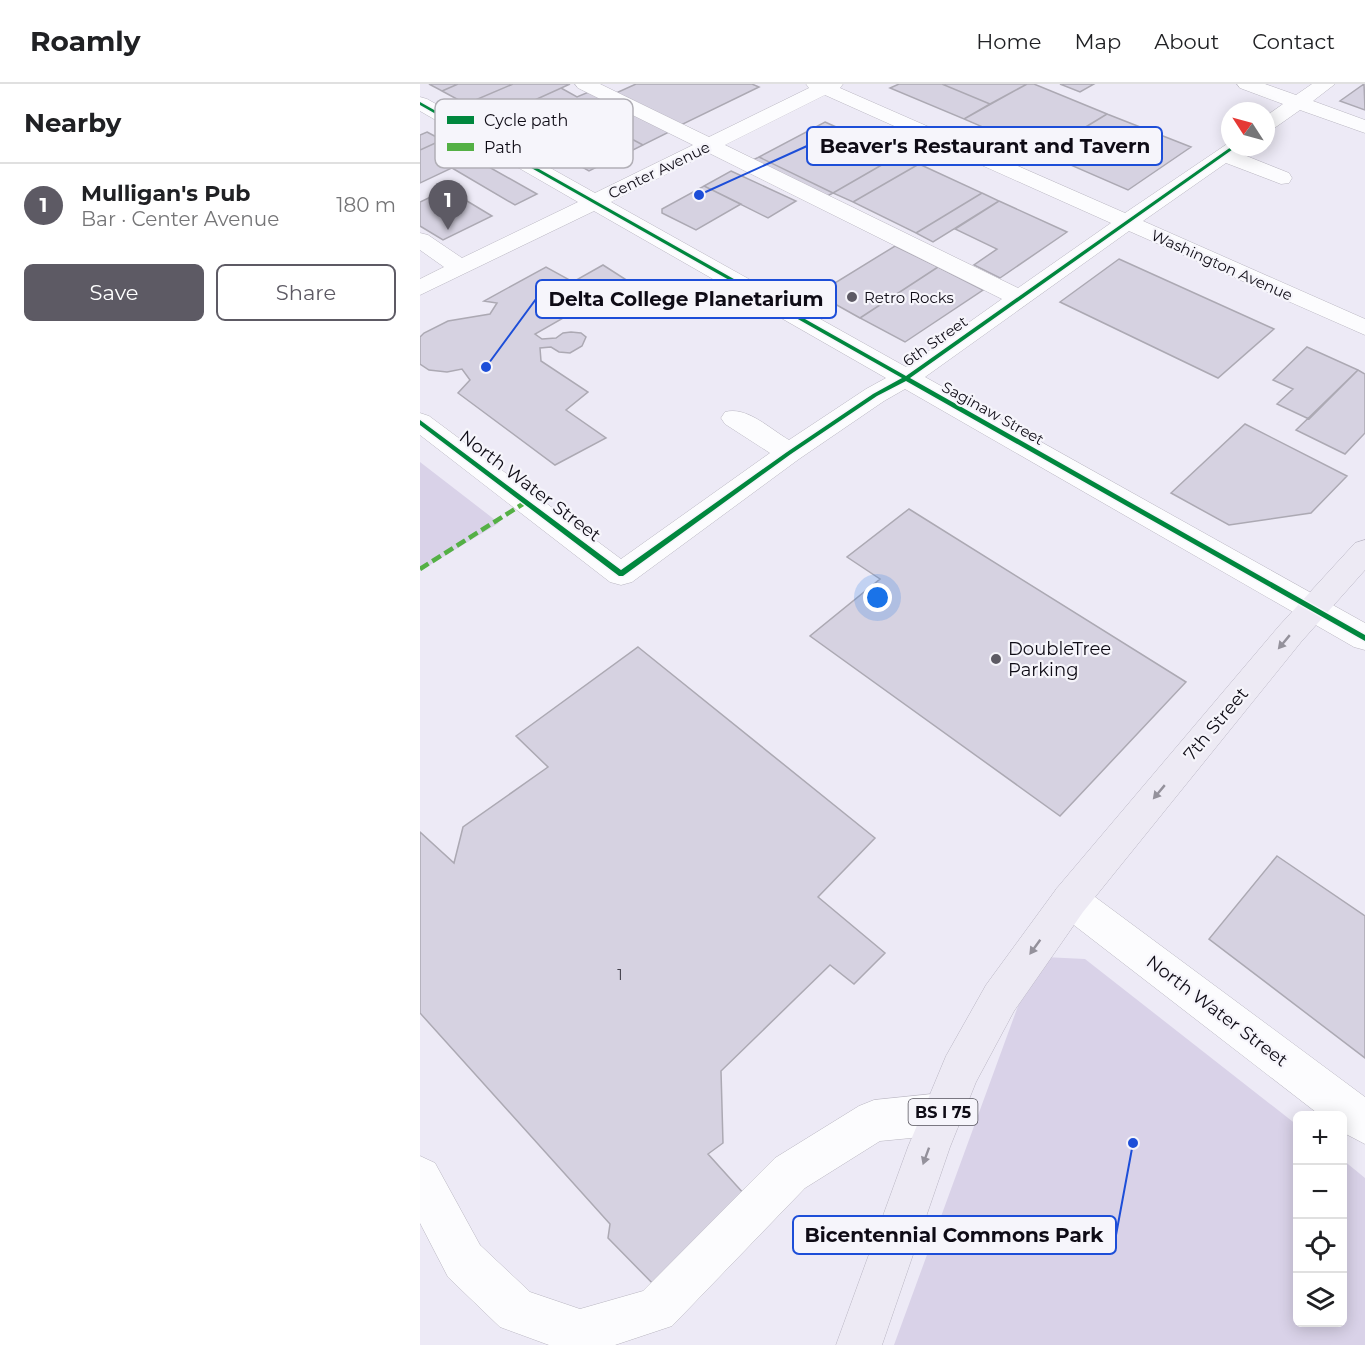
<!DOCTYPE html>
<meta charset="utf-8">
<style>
body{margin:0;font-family:Montserrat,sans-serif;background:#f2f2f2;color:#202124}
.controls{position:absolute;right:18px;bottom:18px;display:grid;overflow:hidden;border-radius:9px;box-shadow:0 3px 15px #0003}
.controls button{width:54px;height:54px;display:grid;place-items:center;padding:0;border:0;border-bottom:2px solid #e0e0e0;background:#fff;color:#202124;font:30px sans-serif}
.compass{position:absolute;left:801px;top:18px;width:54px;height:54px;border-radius:50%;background:#fff;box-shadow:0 3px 15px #0003;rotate:306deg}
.you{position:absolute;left:458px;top:514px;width:21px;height:21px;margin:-15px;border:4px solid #fff;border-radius:50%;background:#1a73e8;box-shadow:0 0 0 9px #1a73e833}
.badge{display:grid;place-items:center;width:39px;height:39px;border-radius:50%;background:#5d5a64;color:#fff;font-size:20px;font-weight:700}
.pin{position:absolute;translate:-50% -50px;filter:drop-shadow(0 2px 3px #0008)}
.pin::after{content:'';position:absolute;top:32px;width:21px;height:18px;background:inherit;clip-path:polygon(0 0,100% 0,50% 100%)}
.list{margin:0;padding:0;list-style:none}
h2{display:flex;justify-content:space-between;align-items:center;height:78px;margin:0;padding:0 24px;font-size:26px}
h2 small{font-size:20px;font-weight:400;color:#757577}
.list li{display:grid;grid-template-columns:39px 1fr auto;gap:18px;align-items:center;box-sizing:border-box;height:84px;padding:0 24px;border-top:2px solid #e0e0e0}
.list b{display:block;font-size:22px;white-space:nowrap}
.list p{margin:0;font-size:20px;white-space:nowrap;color:#757577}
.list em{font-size:20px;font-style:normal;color:#757577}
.actions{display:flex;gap:12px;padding:18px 24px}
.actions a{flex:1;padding:14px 0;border:2px solid #5d5a64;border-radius:9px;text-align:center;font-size:21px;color:#5d5a64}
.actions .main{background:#5d5a64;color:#fff}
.icon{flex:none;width:33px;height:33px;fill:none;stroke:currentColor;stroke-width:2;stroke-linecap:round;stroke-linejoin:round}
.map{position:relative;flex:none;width:945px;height:1261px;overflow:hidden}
header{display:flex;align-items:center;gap:36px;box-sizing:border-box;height:84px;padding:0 30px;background:#fff;border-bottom:2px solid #e0e0e0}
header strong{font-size:28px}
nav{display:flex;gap:33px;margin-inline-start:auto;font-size:21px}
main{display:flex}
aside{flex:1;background:#fff}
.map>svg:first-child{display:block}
</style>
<header>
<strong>Roamly</strong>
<nav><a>Home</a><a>Map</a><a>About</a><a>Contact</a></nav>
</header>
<main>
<aside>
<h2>Nearby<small></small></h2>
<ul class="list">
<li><span class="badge">1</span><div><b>Mulligan's Pub</b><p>Bar · Center Avenue</p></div><em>180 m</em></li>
</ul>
<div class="actions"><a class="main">Save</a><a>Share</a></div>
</aside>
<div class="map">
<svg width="945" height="1261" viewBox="0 0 945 1261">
<rect width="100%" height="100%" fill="#edeaf6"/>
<path fill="#d9d2e8" d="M0 378 79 439 0 487Z
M624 873 665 875 877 1041 878 1238H922L923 1076 945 1094V1261H474L598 922Z"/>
<path fill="#d6d2e1" stroke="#aca9b3" stroke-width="1.5" d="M9 0H38L22 7Z
M38 0H93L46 20 22 7Z
M93 0H150L73 35 46 20Z
M216 0H332L339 3 261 41 196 9Z
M479 0H522L570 20 544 35 470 4Z
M522 0H607L570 20Z
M607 0H614L687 30 623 69 544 35Z
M640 0H674L660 8Z
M944 0 945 26 920 17Z
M141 4 157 13 171 7 188 15 106 52 73 35Z
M188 15 251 47 223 61 159 27Z
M159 27 223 61 205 70 141 36Z
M687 30 771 63 708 106 623 69Z
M405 38 479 71 413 109 339 73Z
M122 44 185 79 169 87 106 52Z
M7 48 22 56 0 66V51Z
M22 56 53 74 0 99V66Z
M479 71 499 80 433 118 413 109Z
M339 73 413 109 400 116 326 79Z
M53 74 117 110 95 121 32 84Z
M499 80 562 109 496 149 433 118Z
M311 87 376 117 348 134 284 102Z
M284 102 321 120 276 146 242 129V125Z
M27 105 72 132 23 156 0 142V118Z
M562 109 579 117 513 158 496 149Z
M579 117 647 148 580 194 554 181 577 165 535 145Z
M475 162 518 183 440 234 397 210Z
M699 175 854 245 798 294 640 218Z
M183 181 208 197 115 250 122 255 136 254 143 249 151 248 161 249 166 253 162 262 150 269 139 268 131 263 120 264 121 277 168 308 146 326 186 354 135 381 38 309 50 296 42 285 27 288 9 286 0 280V253L4 249 28 237 70 230 77 219 64 217 126 183 153 198Z
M518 183 563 206 485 258 440 234Z
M887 263 938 286 889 335 857 320 873 305 853 296Z
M938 286 945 290V349L925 370 876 346Z
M825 340 927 392 891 429 809 441 751 409Z
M489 425 766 598 640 732 390 552 460 495 427 473Z
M218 563 455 754 398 813 465 869 434 900 410 881 301 987 303 1059 288 1070 325 1111 239 1206 188 1154 190 1140 0 929V748L34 779 43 743 128 683 96 652Z
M857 772 945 832V974L789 855Z"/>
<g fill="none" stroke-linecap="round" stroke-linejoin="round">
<g stroke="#b9b6c1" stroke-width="1">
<path id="minor" d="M155 0H180L289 53 389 4 386 0H423L420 4 705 129 810 58V63H824L819 69 869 89 872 94 869 99 861 100 806 79 723 137 945 235V251L709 147 505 293 945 539V566L934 563 485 305 464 317 379 375 212 498 201 501 190 498 0 351V329L9 332 201 475 350 369 305 340 301 334 305 328C327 322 350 345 369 356L446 305 466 294 174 127 0 211V195L24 183 0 166V149L8 151 42 174 158 118 0 27V13L7 15 175 109 273 61 158 4ZM405 11 691 139 598 204 305 61ZM289 69 582 215 486 283 191 118Z
M817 0H845L876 11 892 0H915L893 17 945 36V49L880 26 853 45 846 47V32L863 20 820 4Z
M650 799 663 804 945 1013V1060L922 1048V1032H901L637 828 631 816 637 804Z
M522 1009 537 1015 543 1030 537 1045 522 1051 460 1057 385 1104 252 1242 195 1261H129L80 1243 28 1193 0 1139V1072L15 1079 60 1161 110 1208 160 1225 223 1207 355 1074 439 1022 454 1016Z"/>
</g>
<g stroke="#b9b5c3" stroke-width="1">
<path id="highway" d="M945 456V486L881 558 663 828 594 927 556 998 530 1063 462 1261H416L488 1063 526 972 566 901 637 804 859 542 935 459Z"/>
</g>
<use href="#minor" fill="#fcfcfe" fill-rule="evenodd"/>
<use href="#highway" fill="#edeaf4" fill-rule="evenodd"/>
<path stroke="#54b045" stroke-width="4.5" stroke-dasharray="10 4.5" stroke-linecap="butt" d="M0 485 106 418"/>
<g stroke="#f6f5fb" stroke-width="3">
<path id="cycleway" d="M0 18 486 292 811 63H816L490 294 945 551V557L486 297 457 312 371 370 203 492H199L0 341V336L201 486 367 368 453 310 482 294 0 21Z"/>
</g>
<use href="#cycleway" fill="#00873e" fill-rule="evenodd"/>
</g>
<defs><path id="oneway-solid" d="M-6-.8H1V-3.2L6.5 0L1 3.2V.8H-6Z" transform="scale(1.5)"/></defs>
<g fill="#94919b">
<use href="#oneway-solid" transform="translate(864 558) rotate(130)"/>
<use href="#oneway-solid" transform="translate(739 708) rotate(130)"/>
<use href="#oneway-solid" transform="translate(615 863) rotate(126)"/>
<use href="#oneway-solid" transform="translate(506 1072) rotate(110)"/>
</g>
<g fill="#5d5a64" stroke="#f6f5fb" stroke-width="2">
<circle cx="432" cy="213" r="6"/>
<circle cx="576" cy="575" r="6"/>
</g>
<g text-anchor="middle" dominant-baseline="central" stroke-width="4.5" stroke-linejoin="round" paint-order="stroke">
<g font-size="15" fill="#0f0c16" stroke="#f6f5fb">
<text transform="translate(239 86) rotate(-26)">Center Avenue</text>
<text transform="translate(802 181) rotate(24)">Washington Avenue</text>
<text transform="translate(515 257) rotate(-35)">6th Street</text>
<text transform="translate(573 329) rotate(29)">Saginaw Street</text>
</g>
<g font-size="15" fill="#0f0c16" stroke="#f6f5fb" text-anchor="start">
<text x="444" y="213">Retro Rocks</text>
</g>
<g font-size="15" fill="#413e49">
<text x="200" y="890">1</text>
</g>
<rect fill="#f6f5fb" stroke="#54525b" stroke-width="1.5" x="488.5" y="1015" width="69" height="26" rx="4.5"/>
<g font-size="16" font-weight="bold" fill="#0f0c16">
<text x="523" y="1028">BS I 75</text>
</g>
<g font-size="18" fill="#0f0c16" stroke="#f6f5fb">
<text transform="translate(110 402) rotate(37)">North Water Street</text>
<text transform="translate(796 640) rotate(-50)">7th Street</text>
<text transform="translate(797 927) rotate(37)">North Water Street</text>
</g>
<g font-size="18" fill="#0f0c16" stroke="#f6f5fb" text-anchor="start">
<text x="588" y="565">DoubleTree<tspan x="588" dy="21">Parking</tspan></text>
</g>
</g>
<rect x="15" y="15" width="198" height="69" rx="9" fill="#f6f5fb" stroke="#b1afb6" stroke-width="1.5"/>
<rect x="27" y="32" width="27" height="8" fill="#00873e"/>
<rect x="27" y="59" width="27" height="8" fill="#54b045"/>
<g font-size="16" fill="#0f0c16">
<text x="64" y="42">Cycle path</text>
<text x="64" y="69">Path</text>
</g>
<path fill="none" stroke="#1d4ed8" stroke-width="2" d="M279 111L387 62M66 283L116 215M713 1059L696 1151"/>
<g fill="#1d4ed8" stroke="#f6f5fb" stroke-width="2">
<circle cx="279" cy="111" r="6"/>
<circle cx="66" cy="283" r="6"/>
<circle cx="713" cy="1059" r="6"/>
</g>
<g fill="#f6f5fb" stroke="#1d4ed8" stroke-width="2">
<rect x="387" y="43" width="355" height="38" rx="6"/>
<rect x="116" y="196" width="300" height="38" rx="6"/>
<rect x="373" y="1132" width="323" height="38" rx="6"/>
</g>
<g font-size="20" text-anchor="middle" font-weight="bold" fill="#0f0c16">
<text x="565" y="69">Beaver's Restaurant and Tavern</text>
<text x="266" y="222">Delta College Planetarium</text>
<text x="534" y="1158">Bicentennial Commons Park</text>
</g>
</svg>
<div class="controls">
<button>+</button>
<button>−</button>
<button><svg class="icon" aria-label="locate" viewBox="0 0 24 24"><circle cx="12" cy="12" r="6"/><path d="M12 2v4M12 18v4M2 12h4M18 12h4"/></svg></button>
<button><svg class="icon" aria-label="layers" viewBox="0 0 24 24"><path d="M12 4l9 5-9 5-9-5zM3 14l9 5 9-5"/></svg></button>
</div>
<svg class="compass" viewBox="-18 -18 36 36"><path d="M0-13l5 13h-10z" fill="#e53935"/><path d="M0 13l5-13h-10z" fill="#757577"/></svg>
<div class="you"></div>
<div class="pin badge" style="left:28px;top:146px">1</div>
</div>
</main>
